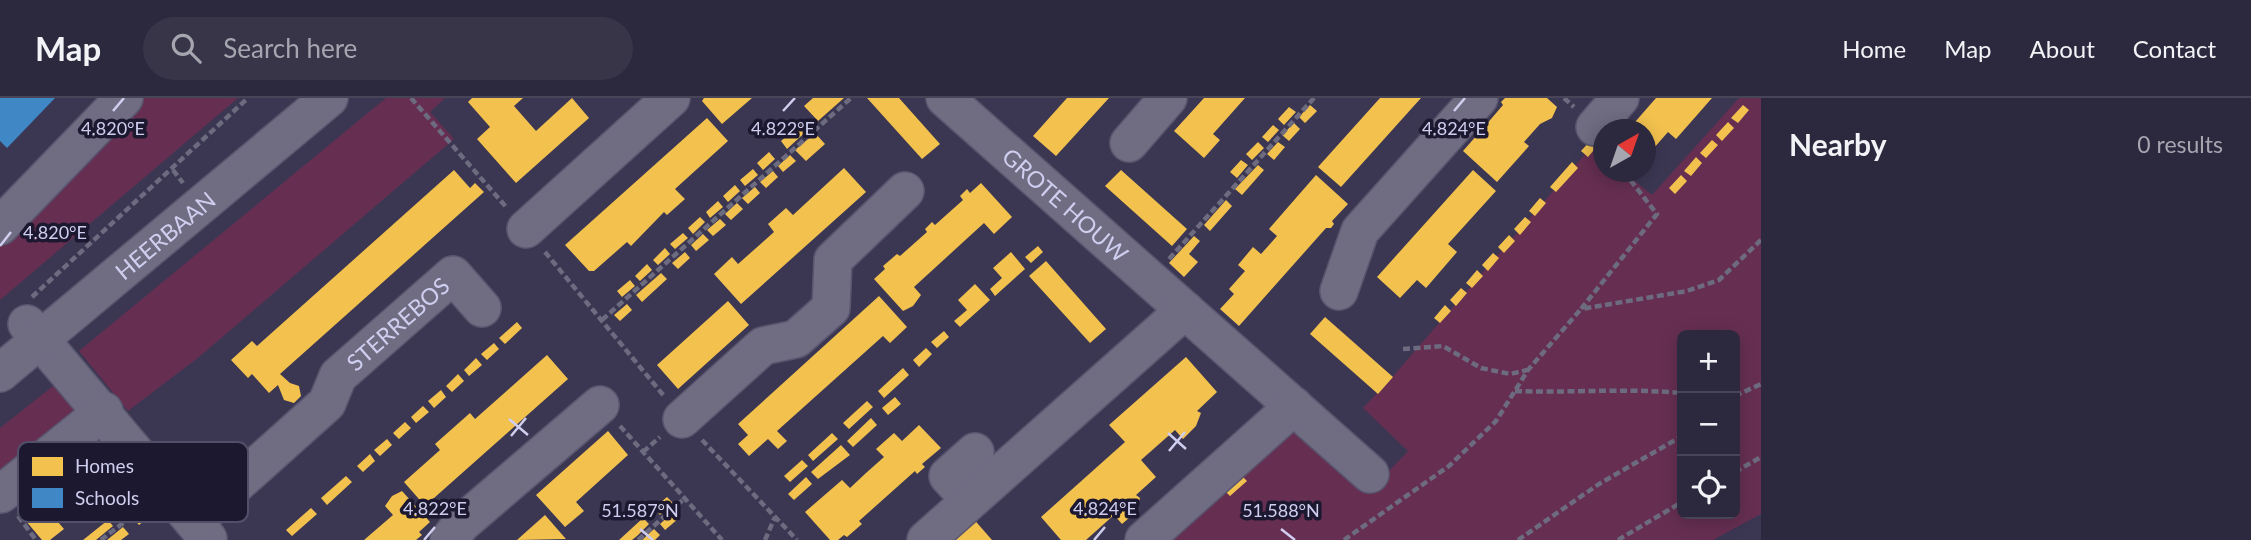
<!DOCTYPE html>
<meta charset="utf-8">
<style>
body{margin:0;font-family:Lato,sans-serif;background:#383549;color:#f1f3f6}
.controls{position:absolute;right:21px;bottom:21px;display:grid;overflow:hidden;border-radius:10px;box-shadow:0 4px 18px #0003}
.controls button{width:63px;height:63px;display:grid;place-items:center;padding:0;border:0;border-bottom:2px solid #484558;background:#2c293e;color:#f1f3f6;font:35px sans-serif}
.compass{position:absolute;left:1593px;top:21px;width:63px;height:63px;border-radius:50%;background:#2c293e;box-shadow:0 4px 18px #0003;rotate:40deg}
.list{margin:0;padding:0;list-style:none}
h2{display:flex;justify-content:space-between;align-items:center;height:91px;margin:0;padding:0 28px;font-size:30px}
h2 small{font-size:23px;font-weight:400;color:#a6a6b0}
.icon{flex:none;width:38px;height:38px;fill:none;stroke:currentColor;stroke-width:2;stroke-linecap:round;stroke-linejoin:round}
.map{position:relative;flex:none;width:1761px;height:442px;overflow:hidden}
header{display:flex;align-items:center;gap:42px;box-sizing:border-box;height:98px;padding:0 35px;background:#2c293e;border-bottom:2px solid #484558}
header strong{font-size:33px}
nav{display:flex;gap:38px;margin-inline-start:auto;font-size:24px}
.search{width:490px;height:63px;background:#383549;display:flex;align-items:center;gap:18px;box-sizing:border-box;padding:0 24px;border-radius:38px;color:#a6a6b0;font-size:26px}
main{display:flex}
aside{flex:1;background:#2c293e}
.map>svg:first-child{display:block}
</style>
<header>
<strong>Map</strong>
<div class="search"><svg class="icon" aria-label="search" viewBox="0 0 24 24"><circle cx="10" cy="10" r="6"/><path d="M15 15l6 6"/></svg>Search here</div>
<nav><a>Home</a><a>Map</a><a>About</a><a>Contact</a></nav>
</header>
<main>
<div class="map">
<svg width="1761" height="442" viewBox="0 0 1761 442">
<rect width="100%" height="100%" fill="#3b3753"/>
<path fill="#662f52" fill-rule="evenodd" d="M132 0H238L0 202V137Z
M386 0H445L430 14 454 41 199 259 128 313 79 253Z
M1739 0H1761V416L1713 442H1158L1288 328 1380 382 1408 353 1363 310 1388 284 1593 47 1603 56 1604 74H1624L1652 97ZM1682 237H1735V416H1682Z
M57 285 83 315 0 384V330Z"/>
<path fill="#f2c14e" d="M472 0H523L514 8 536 33 572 0 589 20 516 85 477 41 490 29 468 4Z
M704 0H752L722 26 702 3Z
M813 0H844L818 23 804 8Z
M867 0H899L940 46 922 61Z
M1067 0H1109L1056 58 1033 38Z
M1204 0H1245L1213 36 1220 42 1204 60 1174 33Z
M1380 0H1421L1341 89 1318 69Z
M1505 0H1547L1557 9 1552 20 1540 26 1524 44 1529 48 1497 84 1463 53 1478 36 1475 33 1483 25 1485 28 1503 7 1501 4Z
M1656 0H1712L1676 41 1668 34 1646 59V32H1628Z
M1310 7 1317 13 1305 25 1299 19Z
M1743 7 1749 12 1738 25 1731 20Z
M1289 9 1296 14 1284 27 1278 21Z
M707 20 728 43 675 91 685 101 667 117 664 114 631 148 627 144 594 173H589L565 147Z
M806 21 812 28 787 51 781 43Z
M1728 24 1734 30 1722 43 1716 37Z
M1294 25 1300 31 1289 43 1282 37Z
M1273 27 1279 32 1268 44 1262 39Z
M815 35 825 46 806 63 795 52Z
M1592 41 1599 46 1588 59 1581 53Z
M1712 42 1718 47 1706 60 1700 55Z
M1258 44 1264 50 1252 62 1246 56Z
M1278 44 1285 49 1274 62 1267 56Z
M769 54 775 61 763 72 757 65Z
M790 57 796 63 783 74 778 68Z
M1696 59 1702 65 1691 78 1684 73Z
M1241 62 1248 67 1237 80 1230 74Z
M1572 64 1578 70 1556 94 1550 89Z
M1258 67 1264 72 1242 97 1235 91Z
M844 70 866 94 741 206 714 176 732 159 738 166 774 134 768 126 786 110 793 117Z
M753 71 758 77 745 88 740 82Z
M454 72 470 90 475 85 484 94 280 276 290 285 299 288 301 298 294 305 284 302 278 287 269 295 252 276 248 280 231 262 252 243 257 248Z
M1121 72 1187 131 1172 148 1105 88Z
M1473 72 1496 93 1448 146 1457 154 1426 190 1417 182 1400 200 1377 179Z
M773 73 778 79 766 90 760 84Z
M1316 77 1348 106 1332 123 1334 126 1331 130H1326L1239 228 1220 211 1234 196 1229 191 1245 173 1238 167 1253 149 1261 156 1277 138 1269 131Z
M1681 77 1687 83 1675 96 1669 90Z
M981 85 1012 119 994 136 984 125 914 189 921 197 913 208 903 213 874 181 885 171 883 168 897 156 900 158 927 134 925 131 932 124 935 127 963 102 960 98 967 91 970 95Z
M735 87 740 93 728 104 723 98Z
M755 89 760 95 748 106 742 100Z
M1540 100 1546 105 1535 118 1529 113Z
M1226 102 1232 108 1210 133 1204 127Z
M718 103 723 109 710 120 706 114Z
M737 105 743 111 731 122 725 116Z
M700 119 705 124 693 136 688 130Z
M1525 119 1531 124 1520 137 1514 131Z
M720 121 726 127 713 138 707 132Z
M683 135 688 140 675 151 670 146Z
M703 136 709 142 696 153 691 147Z
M1509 137 1515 143 1504 155 1498 149Z
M1194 138 1200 143 1189 156 1198 164 1184 179 1169 165Z
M1038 148 1043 154 1031 165 1025 159Z
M665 150 670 156 658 167 653 162Z
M685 154 690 160 678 171 672 165Z
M1011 154 1025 171 995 198 990 191 1002 180 993 170Z
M1493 155 1499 160 1488 173 1482 167Z
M1046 163 1106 231 1090 245 1029 178Z
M647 166 652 172 640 183 635 178Z
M1477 172 1483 178 1472 190 1466 185Z
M661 175 667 181 642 204 636 197Z
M630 182 635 188 622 199 617 193Z
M975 186 990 202 960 229 954 223 967 212 958 202Z
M1461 190 1467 195 1456 208 1450 202Z
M879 198 907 229 890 245 883 238 777 333 787 343 778 351 768 341 749 358 738 346 748 337 738 326Z
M728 203 749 227 678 291 657 267Z
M627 206 632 212 620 223 614 217Z
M1445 207 1451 213 1440 225 1434 220Z
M1325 219 1393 279 1378 296 1310 236Z
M517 224 522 230 505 246 499 240Z
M944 233 949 239 937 250 931 244Z
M494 245 499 251 487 262 481 256Z
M926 250 932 256 919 269 913 262Z
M547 257 568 281 425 408 404 384 440 352 435 346 470 315 475 321Z
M1186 259 1217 294 1197 313 1201 315 1196 328 1183 341 1175 332 1141 362 1156 379 1136 397 1140 400 1136 414 1122 426 1114 417 1086 442H1061L1041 419 1125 344 1109 327Z
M476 260 482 267 469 278 464 272Z
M903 270 909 277 884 300 878 293Z
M458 276 464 283 452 294 446 288Z
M441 292 446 299 434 310 428 303Z
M895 299 901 306 888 317 882 310Z
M867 303 873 309 849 331 843 325Z
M423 308 429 314 416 325 411 319Z
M871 320 877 327 853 349 847 343Z
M405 324 411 330 399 341 393 335Z
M919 327 941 350 922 366 925 369 917 376 915 373 859 423 862 426 847 439 844 437 838 442H830L805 414 842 382 850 390 866 375 884 359 876 351 894 335 902 343Z
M608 333 628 357 576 404 584 413 565 429 536 397Z
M832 335 838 341 813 363 808 357Z
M387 341 392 347 380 358 374 352Z
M841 347 850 357 818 381 811 374Z
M95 355 114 379 58 424 64 431 50 442H42L20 416 32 406 30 403 37 397 40 400Z
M370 356 375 363 363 374 357 368Z
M802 362 808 368 790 384 784 378Z
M1237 373 1247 383 1230 398 1221 389Z
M346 378 352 384 327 407 321 400Z
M806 379 812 386 794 402 788 396Z
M402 393 430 424 419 434 422 437 416 442H364L393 417 385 408 392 398Z
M667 399 673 405 660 417 654 410Z
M148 409 153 416 139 427 134 421Z
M311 410 317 416 292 438 286 432Z
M672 415 678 421 665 432 660 426Z
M545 417 566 441 517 442 527 433Z
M971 418 992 442H944Z
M643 420 649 426 637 438 632 442H619Z
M108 422 113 428 96 442H83Z
M123 429 129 436 121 442H107Z
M654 431 660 437 655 442H642Z"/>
<path fill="#3f88c5" d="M0 0H55L7 50 0 43Z"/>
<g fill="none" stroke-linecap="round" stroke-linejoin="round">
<g stroke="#58556e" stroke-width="40">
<g id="minor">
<path id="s1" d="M945 0 1370 376"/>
<path d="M1595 29 1620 0"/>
<path d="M1129 45 1168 0"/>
<path d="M0 128 124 0"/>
<path d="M526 131 671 0"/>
<path d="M1339 193 1360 133 1479 0"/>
<path d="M27 226 208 441"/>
<path id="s2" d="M0 275 329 0"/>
<path d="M682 321 763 248 796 241 831 210 833 162 905 93"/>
<path d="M1 396 104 313"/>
<path d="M970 402 948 378 975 354"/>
<path id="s3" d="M194 424 327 305 338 278 453 177 482 210"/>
<path d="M449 442 461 426 600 307"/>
<path d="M926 442 1185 212"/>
<path d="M1144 442 1294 308"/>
</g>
</g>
<path stroke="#6d6b7f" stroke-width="4.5" stroke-dasharray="7 3.5" stroke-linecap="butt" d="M411 0 507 110
M1564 0 1574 9
M173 72 183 85
M1624 74 1657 116 1581 211 1687 193 1719 182 1761 142
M545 154 664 298
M1169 161 1314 0
M32 199 248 0
M602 222 851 0
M1403 251 1443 248 1481 270 1510 276 1527 272
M1515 293C1571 295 1627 290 1682 295
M1735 298 1761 286
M620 328 722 442
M702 342 797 442
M643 354 660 339
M1735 374 1761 359
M18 418 36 442
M101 442 145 408
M638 442 685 400
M765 442 775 419
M1344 442 1449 368 1496 323 1528 272 1581 211
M1518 442 1599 386 1682 338
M1618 442 1682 404"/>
<use href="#minor" stroke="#706d83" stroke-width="37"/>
</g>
<path fill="none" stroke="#cfceef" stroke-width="2.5" d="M113 13 124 0M783 13 795 0M1454 13 1465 0M0 148 11 134M509 321 528 337M1168 335 1186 351M511 338 526 320M1169 353 1185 334M640 431 653 442M1281 431 1295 442M424 442 435 429M1094 442 1105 429"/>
<g text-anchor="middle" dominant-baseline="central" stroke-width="7" stroke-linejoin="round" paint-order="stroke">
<g font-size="23" fill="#cfceef" stroke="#1b1830">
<text stroke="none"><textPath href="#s1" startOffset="161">GROTE HOUW</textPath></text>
<text stroke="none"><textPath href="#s2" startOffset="215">HEERBAAN</textPath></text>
<text stroke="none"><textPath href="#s3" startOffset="287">STERREBOS</textPath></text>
</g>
</g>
<rect x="18" y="344" width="230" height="80" rx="10" fill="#1b1830" stroke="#514f69" stroke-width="2"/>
<rect x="32" y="359" width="31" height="19" fill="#f2c14e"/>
<rect x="32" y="390" width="31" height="20" fill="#3f88c5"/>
<g font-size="19" fill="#cfceef">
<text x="75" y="375">Homes</text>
<text x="75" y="407">Schools</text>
</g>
<g font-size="18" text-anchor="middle" fill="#cfceef" stroke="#1b1830" stroke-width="7" stroke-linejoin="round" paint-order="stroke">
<text x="113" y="37">4.820°E</text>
<text x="783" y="37">4.822°E</text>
<text x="1454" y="37">4.824°E</text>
<text x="55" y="141">4.820°E</text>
<text x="435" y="417">4.822°E</text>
<text x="1105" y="417">4.824°E</text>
<text x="640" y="419">51.587°N</text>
<text x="1281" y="419">51.588°N</text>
</g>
</svg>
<div class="controls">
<button>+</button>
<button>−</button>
<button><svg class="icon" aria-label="locate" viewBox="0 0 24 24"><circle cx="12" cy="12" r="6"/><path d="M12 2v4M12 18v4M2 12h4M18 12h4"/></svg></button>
</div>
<svg class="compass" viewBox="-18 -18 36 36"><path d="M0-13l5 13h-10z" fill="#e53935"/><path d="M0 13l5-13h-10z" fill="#a6a6b0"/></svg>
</div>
<aside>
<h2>Nearby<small>0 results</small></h2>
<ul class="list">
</ul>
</aside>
</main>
